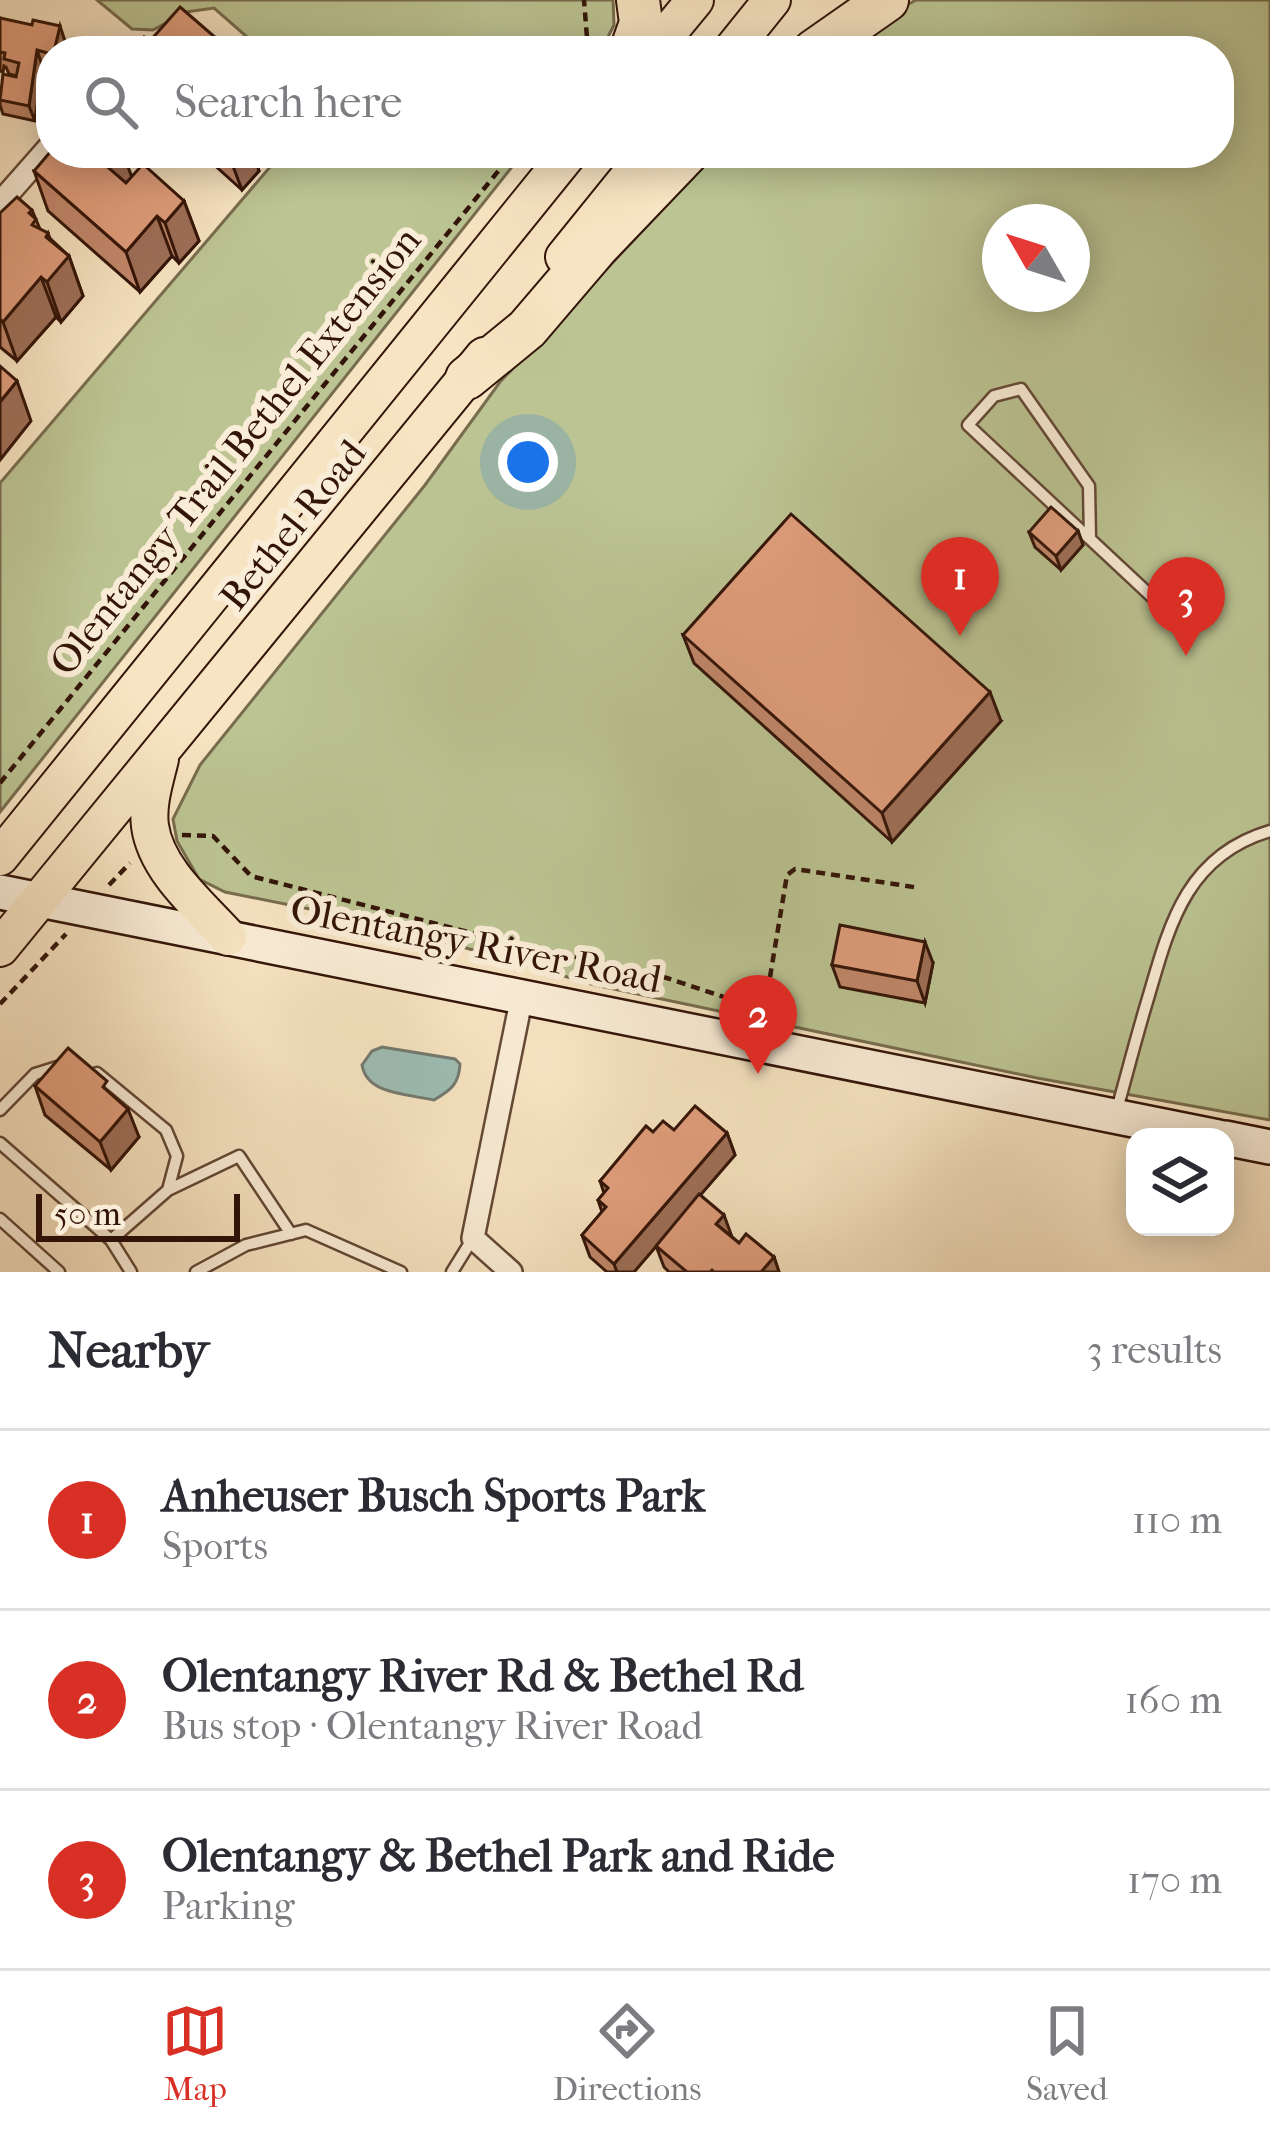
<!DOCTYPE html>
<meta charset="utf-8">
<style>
body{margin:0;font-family:"IM FELL French Canon",serif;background:#f7f7f7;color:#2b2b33}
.controls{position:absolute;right:36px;bottom:36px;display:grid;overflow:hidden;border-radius:24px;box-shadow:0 6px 30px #0003}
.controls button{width:108px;height:108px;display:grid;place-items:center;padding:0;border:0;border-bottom:3px solid #e1e1e2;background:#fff;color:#2b2b33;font:60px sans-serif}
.compass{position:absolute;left:982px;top:204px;width:108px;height:108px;border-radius:50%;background:#fff;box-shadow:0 6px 30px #0003;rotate:309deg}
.scale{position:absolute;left:36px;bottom:30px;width:204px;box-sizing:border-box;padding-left:12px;border:6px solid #331408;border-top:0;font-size:33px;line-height:42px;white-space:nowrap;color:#331408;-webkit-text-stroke:9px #faedd7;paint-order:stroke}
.you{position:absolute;left:528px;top:462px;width:42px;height:42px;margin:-30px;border:9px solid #fff;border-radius:50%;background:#1a73e8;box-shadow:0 0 0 18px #1a73e833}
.badge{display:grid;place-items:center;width:78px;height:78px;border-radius:50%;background:#d93025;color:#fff;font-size:39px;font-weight:700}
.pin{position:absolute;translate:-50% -99px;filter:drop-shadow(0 3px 6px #0008)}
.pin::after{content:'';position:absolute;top:63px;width:42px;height:36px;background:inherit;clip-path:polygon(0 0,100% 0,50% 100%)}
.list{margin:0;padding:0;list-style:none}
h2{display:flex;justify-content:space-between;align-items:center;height:156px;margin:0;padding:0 48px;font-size:51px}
h2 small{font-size:39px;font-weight:400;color:#7c7c81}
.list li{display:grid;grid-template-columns:78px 1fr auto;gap:36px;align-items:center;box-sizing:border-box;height:180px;padding:0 48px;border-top:3px solid #e1e1e2}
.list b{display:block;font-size:45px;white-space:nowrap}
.list p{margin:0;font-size:39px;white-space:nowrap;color:#7c7c81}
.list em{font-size:39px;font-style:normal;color:#7c7c81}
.icon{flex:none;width:66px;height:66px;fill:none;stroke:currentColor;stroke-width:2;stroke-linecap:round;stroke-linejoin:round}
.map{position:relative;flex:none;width:1270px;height:1272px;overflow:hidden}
.search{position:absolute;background:#fff;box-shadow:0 6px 30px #0003;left:36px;right:36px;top:36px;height:132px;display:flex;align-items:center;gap:30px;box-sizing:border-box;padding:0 42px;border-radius:48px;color:#7c7c81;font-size:45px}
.sheet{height:696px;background:#fff}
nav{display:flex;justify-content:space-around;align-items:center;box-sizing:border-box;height:168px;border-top:3px solid #e1e1e2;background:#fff;font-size:33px;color:#7c7c81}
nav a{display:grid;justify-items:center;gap:6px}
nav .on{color:#d93025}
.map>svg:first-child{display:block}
</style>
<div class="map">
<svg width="1270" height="1272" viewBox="0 0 1270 1272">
<rect width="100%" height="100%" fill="#f7e4c2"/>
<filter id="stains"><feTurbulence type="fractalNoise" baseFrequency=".00167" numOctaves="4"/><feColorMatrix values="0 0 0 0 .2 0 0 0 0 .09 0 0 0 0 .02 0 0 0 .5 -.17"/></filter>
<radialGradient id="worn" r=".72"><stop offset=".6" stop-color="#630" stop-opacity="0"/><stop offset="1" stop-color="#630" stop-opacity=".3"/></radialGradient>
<path fill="#bcc493" stroke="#786c4e" stroke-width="3" fill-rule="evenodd" d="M97 0H613L614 25 601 51H263L214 8 186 12 153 30 132 29Z
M916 0H1270V1120L1037 1078 595 985 379 923 225 892 199 879 177 841 173 819 200 765 425 485 500 382 716 153H1219V51H846L891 14ZM1000 222H1072V294H1000Z
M282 153H523L0 812V483Z"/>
<path fill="#9dbeb5" stroke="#737a70" stroke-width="3" d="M382 1047 455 1059 460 1064C459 1084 451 1090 434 1100 408 1094 367 1095 362 1065L372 1051Z"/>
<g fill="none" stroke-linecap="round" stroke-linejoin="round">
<g stroke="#644836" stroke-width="15">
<path id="lane" d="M1090 539 1089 486 1021 389 994 396 968 425 1165 609
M97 1073 166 1130 177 1156 168 1190
M0 1110 35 1074 64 1065
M1116 1113C1127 1074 1137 1034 1149 995 1170 922 1188 855 1270 831
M0 1143 111 1240 131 1272
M0 1219 59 1272
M111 1240 168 1190 239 1156 291 1234
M196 1272 246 1245 306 1230 401 1272
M452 1272 473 1238"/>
</g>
<g stroke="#644836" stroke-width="26">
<path id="street" d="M0 203 51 145
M511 1272 473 1238 522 996"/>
</g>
<g stroke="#331408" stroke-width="38">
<path id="secondary" d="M0 892 1218 1137
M1225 1138 1270 1147"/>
</g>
<g stroke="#331408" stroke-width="40">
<path id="primary" d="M653 51 695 0
M731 51 772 0
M564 257 648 153
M160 759C155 780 147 804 150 826 156 870 200 906 228 937
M0 857 569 153
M0 948 484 356"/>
</g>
<g stroke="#331408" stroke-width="46">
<path id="highway" d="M631 51 641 23 638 0
M814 51 887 0
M467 378 527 329 597 247 687 153"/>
</g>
<path stroke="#331408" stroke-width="4.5" stroke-dasharray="9 6" stroke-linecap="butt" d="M584 51 587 38 584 0
M0 783 513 153
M182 835 213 836 251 876 472 933 667 978 757 1008 766 1001 787 875 795 869 920 888
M109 885 130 863
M0 1004 66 934"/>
<use href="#lane" stroke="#faedd7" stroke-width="10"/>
<use href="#street" stroke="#faedd7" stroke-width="21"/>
<use href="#secondary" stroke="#faedd7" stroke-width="33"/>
<use href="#primary" stroke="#f7e4c2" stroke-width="36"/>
<use href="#highway" stroke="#f7e4c2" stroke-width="42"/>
</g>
<path fill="#c2886c" stroke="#331408" stroke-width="3" d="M0 18 65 41 51 51V67L42 65 35 121 3 114 0 105V89L16 76 9 74 6 67 4 66 3 72 0 71Z
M201 153H263L256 162 259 171 242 190Z
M34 171 132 177 184 201 199 241 179 263 172 256 140 292 48 211Z
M32 210 40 229 69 256 83 296 61 322 56 317 17 361 0 347V213Z
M1078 531 1083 545 1061 570 1035 547 1029 532Z
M683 635 1001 721 892 842 694 663Z
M933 963 925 1003 840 987 832 965Z
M35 1086 112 1095 139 1137 111 1170 45 1115Z
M674 1130 727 1133 735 1155 700 1195 732 1237 739 1243 774 1257 779 1272H669L664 1267 656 1246 634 1272H607L590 1257 582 1235 602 1212 598 1200 604 1193 600 1181 653 1132Z"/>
<path fill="#9e6f58" stroke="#331408" stroke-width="3" d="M60 26 65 41 63 51H54Z
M37 50 42 65 35 121 29 106Z
M111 153H123L134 183 117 203 103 163Z
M228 153H263L256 162 259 171 242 190Z
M184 201 199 241 179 263 165 223Z
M157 216 172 256 140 292 126 252Z
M48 233 60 266 69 256 83 296 61 322 47 282 46 237Z
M41 277 56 317 17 361 3 322Z
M17 381 31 421 0 460V402Z
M1078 531 1083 545 1061 570 1056 556Z
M990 692 1001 721 892 842 882 813Z
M925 942 933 963 925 1003 917 981Z
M128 1109 139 1137 111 1170 100 1142Z
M727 1133 735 1155 634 1272H617L614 1264Z
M724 1215 732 1237 716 1224Z
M774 1257 779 1272H761Z"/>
<path fill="#e19e7d" stroke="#331408" stroke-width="3" d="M180 7 231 51H132L144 37 149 42Z
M0 18 32 25 33 20 60 26 54 51H51V54L37 50 29 106 0 100 3 74 16 77 19 63 4 59 5 53 0 52Z
M51 151V153H111L103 163 126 183 143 164 184 201 165 223 157 216 126 252 34 171Z
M17 197 32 210 29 213 36 219 32 225 48 233 46 237 69 256 47 282 41 277 3 322 0 319V213Z
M0 366 17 381 0 402Z
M1051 507 1078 531 1056 556 1029 532Z
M791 514 990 692 882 813 683 635Z
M840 925 925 942 917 981 832 965Z
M68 1048 107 1081 103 1087 128 1109 100 1142 35 1086Z
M695 1106 727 1133 614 1264 582 1235 606 1207 598 1200 608 1188 600 1181 646 1126 653 1132 663 1121 674 1130Z
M699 1194 724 1215 716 1224 739 1243 746 1234 774 1257 761 1272H714L712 1270 710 1272H687L656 1246Z"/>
<g text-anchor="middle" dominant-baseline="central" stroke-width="12" stroke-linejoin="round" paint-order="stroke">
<g font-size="39" fill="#331408" stroke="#faedd7">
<text transform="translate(235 451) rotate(-51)">Olentangy Trail Bethel Extension</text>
<text transform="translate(293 525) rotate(-51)">Bethel Road</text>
<text transform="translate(476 944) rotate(11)">Olentangy River Road</text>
</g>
</g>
<rect width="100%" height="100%" filter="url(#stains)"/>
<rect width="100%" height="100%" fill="url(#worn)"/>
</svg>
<div class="controls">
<button><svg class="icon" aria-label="layers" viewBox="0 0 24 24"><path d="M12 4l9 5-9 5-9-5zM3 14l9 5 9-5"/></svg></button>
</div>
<svg class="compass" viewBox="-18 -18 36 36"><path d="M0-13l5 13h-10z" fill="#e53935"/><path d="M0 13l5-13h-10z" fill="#7c7c81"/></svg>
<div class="scale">50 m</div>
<div class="you"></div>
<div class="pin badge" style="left:960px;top:636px">1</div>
<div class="pin badge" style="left:758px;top:1074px">2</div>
<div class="pin badge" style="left:1186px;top:656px">3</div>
<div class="search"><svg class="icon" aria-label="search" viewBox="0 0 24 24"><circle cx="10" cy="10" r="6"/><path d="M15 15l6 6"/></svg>Search here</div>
</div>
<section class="sheet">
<h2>Nearby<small>3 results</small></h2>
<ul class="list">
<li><span class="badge">1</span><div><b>Anheuser Busch Sports Park</b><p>Sports</p></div><em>110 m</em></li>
<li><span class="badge">2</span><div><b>Olentangy River Rd &amp; Bethel Rd</b><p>Bus stop · Olentangy River Road</p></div><em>160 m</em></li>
<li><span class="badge">3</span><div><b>Olentangy &amp; Bethel Park and Ride</b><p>Parking</p></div><em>170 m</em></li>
</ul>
</section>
<nav>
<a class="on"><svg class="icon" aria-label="map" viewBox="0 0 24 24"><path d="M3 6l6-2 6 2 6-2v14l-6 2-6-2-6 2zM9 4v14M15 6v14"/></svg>Map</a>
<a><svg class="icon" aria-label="directions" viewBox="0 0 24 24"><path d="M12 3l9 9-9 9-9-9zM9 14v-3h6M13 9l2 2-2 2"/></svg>Directions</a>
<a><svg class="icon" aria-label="saved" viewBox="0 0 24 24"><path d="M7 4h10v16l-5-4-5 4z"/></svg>Saved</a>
</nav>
